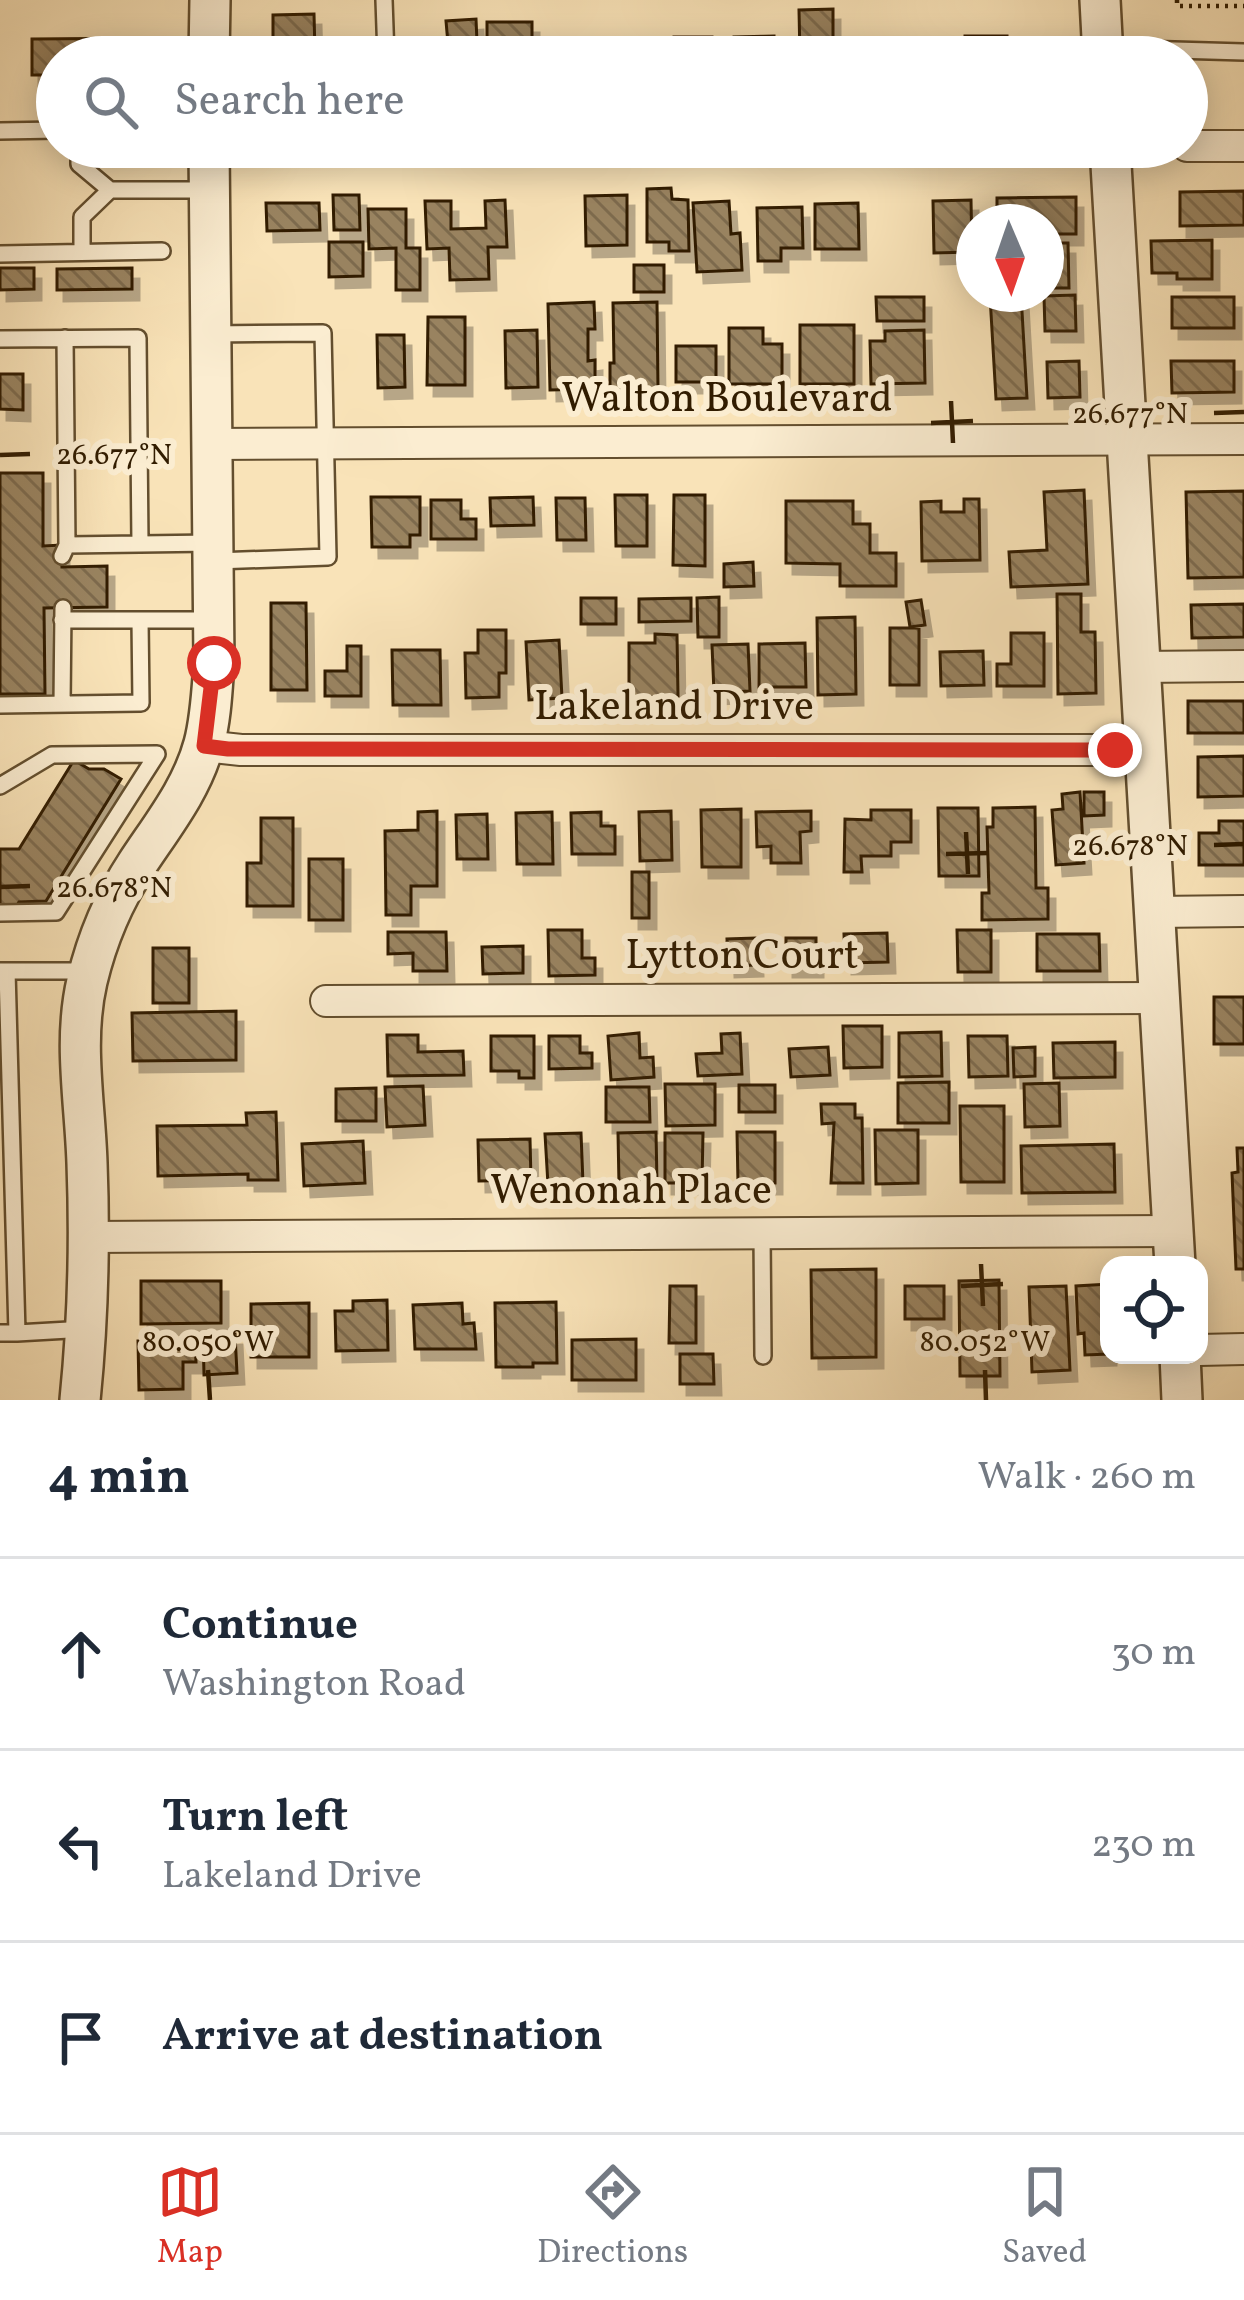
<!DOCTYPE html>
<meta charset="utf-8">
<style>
body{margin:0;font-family:Vollkorn,serif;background:#f2f2f3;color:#1f2937}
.controls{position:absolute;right:36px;bottom:36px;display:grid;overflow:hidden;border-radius:24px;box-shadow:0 6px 30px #0003}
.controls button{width:108px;height:108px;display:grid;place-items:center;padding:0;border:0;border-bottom:3px solid #e0e1e3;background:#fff;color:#1f2937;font:60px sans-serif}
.compass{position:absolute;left:956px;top:204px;width:108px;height:108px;border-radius:50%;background:#fff;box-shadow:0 6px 30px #0003;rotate:178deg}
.stop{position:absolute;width:36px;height:36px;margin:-27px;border:9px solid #d93025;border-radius:50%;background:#fff}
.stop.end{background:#d93025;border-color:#fff;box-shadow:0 3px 12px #0008}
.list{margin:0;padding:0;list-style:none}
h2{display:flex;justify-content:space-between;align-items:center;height:156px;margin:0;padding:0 48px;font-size:51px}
h2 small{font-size:39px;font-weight:400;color:#747a83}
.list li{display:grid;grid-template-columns:78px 1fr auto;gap:36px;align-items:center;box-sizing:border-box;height:192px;padding:0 48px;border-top:3px solid #e0e1e3}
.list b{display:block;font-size:45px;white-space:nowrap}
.list p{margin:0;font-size:39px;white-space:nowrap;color:#747a83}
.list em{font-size:39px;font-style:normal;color:#747a83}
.icon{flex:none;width:66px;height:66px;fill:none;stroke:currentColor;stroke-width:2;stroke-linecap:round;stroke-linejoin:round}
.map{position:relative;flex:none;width:1244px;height:1400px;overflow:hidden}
.search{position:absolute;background:#fff;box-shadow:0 6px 30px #0003;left:36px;right:36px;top:36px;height:132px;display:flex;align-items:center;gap:30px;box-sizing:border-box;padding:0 42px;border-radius:66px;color:#747a83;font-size:45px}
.sheet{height:732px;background:#fff}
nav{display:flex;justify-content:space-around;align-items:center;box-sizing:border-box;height:168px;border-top:3px solid #e0e1e3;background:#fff;font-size:33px;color:#747a83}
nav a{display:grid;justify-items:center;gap:6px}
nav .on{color:#d93025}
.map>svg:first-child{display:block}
</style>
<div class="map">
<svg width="1244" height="1400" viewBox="0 0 1244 1400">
<defs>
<pattern id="building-back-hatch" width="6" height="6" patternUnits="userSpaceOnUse" patternTransform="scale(3)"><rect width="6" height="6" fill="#998360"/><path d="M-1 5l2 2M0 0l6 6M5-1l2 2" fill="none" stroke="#7d6a4d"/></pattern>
<filter id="shadow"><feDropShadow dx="7" dy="11" stdDeviation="0" flood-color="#0004"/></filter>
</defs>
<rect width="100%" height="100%" fill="#f9e3b8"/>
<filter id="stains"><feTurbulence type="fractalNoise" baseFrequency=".00167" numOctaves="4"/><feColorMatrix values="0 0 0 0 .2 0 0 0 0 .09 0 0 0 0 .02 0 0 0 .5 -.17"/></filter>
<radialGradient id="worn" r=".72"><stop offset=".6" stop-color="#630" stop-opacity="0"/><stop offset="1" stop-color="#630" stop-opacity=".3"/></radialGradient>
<path fill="url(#building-back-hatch)" stroke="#311c00" stroke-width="3" filter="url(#shadow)" d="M833 9V57H800L799 10Z
M314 14 315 52H300V57H273V15Z
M476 19 477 42 448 44 446 21Z
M487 22H532V57H487Z
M774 36V57H734V37Z
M965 36H1007V46L1061 45V57H965Z
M674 37H712V57H674Z
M158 38V57H57V75H32V39Z
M610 38H646V57H611Z
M877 42V57H845V43Z
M936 45V57H904L903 46Z
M671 188 672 199 688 200 689 251H669V242H647V189Z
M1244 191V225L1180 226V192Z
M333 195H359L360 230H334Z
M627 195V245L586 246 585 196Z
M1076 197V234H1046V222H997V198Z
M505 200 507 247H488L489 279 450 280 449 248 427 249 425 201H451V229L486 228 485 201Z
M971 200 972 252 934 253 933 201Z
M729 201 731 234 740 233 742 270 697 272 693 203Z
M266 203H319L320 230 267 231Z
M858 203 859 249H815V204Z
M802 207 803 248H781V261H758L757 208Z
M368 209H406V248H420V290H396V248L369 249Z
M1212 240V279H1177V273H1152L1151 241Z
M329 242H363V276L329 277Z
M1046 243H1068L1069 288H1046Z
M634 265H664V292H634Z
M0 268H34V289L0 290Z
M132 268V289L57 290V269Z
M1021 294 1027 398 996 399 990 296Z
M1075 295 1076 331H1045L1044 296Z
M876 297H924V321H877Z
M1172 297H1234V328H1172Z
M594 302 595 329H588V361L595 360V389L550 390 548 304Z
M657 302 658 389 610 390V363H614L613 303Z
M428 317H465V385H427Z
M800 325H854V384H800Z
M729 328H763V344H782V384H729Z
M537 330 538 387 506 388 505 331Z
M924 330 925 383 871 384 870 341H885V331Z
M377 335H404L405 387 378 388Z
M676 346H716V382H676Z
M1079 361 1080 397 1048 398 1047 362Z
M1171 361H1234V392L1172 393Z
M0 374H23V410L0 409Z
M0 473H43V546L62 545V567L107 566V607L44 608 45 694H0Z
M1084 490 1088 584 1011 587 1009 552 1047 550 1044 492Z
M1244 491V577L1188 578 1186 492Z
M615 495H647V546H616Z
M674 495H705V566L673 565Z
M371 497H420V535H410V547H372Z
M533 497 534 525 491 526 490 498Z
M556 498H585L586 540H557Z
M964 499H979L980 560 922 561 921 502 941 501V512H964Z
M431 500H461V519H476V539H431Z
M786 501H853V524H870V553H896V586H840V564L786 563Z
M753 562 754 586 724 587V564Z
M1057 594H1081V632H1095L1096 693 1058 694Z
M719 597V637H698L697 598Z
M581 598H616V624H581Z
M691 598V621L639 622V599Z
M921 600 925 625 910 627 906 602Z
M271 603H306L307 690H271Z
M1244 604V637L1192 638 1191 605Z
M855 617 856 694 818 695 817 618Z
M890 628H919V685H890Z
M478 630H506V673H499V697L466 698 465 653H478Z
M1011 633H1044V686H997V664H1011Z
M655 634 677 635 678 696 629 697V643H655Z
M559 640 562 698 529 700 526 642Z
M805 643 806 687H759V644Z
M748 644 750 691 714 693 712 645Z
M347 646H361V696H325V671H347Z
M392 650H440L441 705H393Z
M983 651 984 685 941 686 940 652Z
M1188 701H1244V733H1188Z
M1244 756V796L1198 797V757Z
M74 760 89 769H104L121 779 46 901 19 902 15 909H0V849H19Z
M1080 792 1084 863 1056 865 1052 810 1063 809 1062 794Z
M1084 792H1104V815L1084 816Z
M1035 807 1036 888H1048V919L982 920V893H989L987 827H993V808Z
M938 808H978L979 876H939Z
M741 809V867H702L701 810Z
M871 810H911V842H891V856H861L862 872H844L845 819 871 820Z
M437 811V886H411V915H386L385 831 418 830V812Z
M671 811 672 860 640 861 639 812Z
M811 811V831L800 832 801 863H771V846L757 847 756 812Z
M552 812 553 864H517L516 813Z
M601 812V826H615V854H572L571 813Z
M487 814 488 859H457L456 815Z
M261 818H293V906H247V863H261Z
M1219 821H1244V865H1199V833H1219Z
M309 859H343V920H309Z
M632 872H649V918H632Z
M548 930H582V958H595V975L549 976Z
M957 930H991V972H958Z
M388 932H446L447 971H413V953L388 954Z
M887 933 888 962 845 963 844 934Z
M1037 934H1099L1100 971H1037Z
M755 938 756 965 728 966 727 939Z
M786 938H816V966H786Z
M523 946V973L483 974 482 947Z
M153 948H189V1003H153Z
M1214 997H1244V1044H1214Z
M236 1011V1060L133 1061 132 1013Z
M843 1026H882V1067L844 1068Z
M941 1032 942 1076 899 1077V1033Z
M639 1033 640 1058 653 1057 654 1077 611 1080 608 1036Z
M740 1033 742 1074 698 1076 696 1054 722 1053 721 1034Z
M387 1035H418V1052L463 1051 464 1075 388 1076Z
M491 1036H534V1078H519V1071H491Z
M549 1036H580V1053H592V1068L549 1069Z
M968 1036H1007L1008 1076 969 1077Z
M1115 1042V1077L1054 1078 1053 1043Z
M828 1047 830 1075 791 1077 789 1049Z
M1035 1047V1076L1014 1077 1013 1048Z
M949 1082V1123H898V1083Z
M1059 1083 1060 1126 1025 1127 1024 1084Z
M665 1084H715V1125L666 1126Z
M739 1085H775V1112H739Z
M423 1086 425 1125 387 1127 385 1087Z
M606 1087H649L650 1122H606Z
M376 1088V1121H336V1089Z
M821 1104H855V1118H862L863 1183H831L834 1123 822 1124Z
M960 1106H1004V1182H961Z
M276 1112 278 1180H248V1174L158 1176 157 1126 247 1125 246 1113Z
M875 1130H918V1183L876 1184Z
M656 1132 657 1183 619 1184 618 1133Z
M737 1132H775V1183H738Z
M581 1133 583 1183 548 1185 545 1134Z
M665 1133H703L702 1183H665Z
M530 1139 531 1180 479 1181 478 1140Z
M363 1141 365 1183 304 1186 302 1144Z
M1114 1144 1115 1192 1022 1193 1021 1146Z
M1237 1148H1244V1269H1236L1232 1173 1238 1172Z
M876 1269V1357L812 1358 811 1270Z
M999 1280 1000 1376H960L959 1281Z
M141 1281H221V1323L141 1324Z
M1109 1284V1354L1085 1355 1084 1333 1078 1334 1076 1286Z
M670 1286H696V1343H669Z
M905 1286H944V1319H905Z
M1066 1286 1070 1370 1032 1372 1029 1287Z
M387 1300 388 1350 336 1351 335 1311H353V1301Z
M556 1302 557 1363H533V1367H496L495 1303Z
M309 1303V1357H251V1304Z
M462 1303 463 1324 474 1323 476 1349H415L413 1305Z
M235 1334 237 1373 204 1375 203 1335Z
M636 1339V1380H572V1340Z
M195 1340 196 1362H183V1389L139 1390 138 1341Z
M680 1354H713L714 1384H680Z"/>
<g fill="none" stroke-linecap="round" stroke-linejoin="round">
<g stroke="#634e2e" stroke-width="20">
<path id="service" d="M384 0 386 57
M1105 48 1244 52
M0 131 57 130
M79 147V164L110 190
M82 252V217L110 190H206
M0 254 162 251
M210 334 323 333 328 557 216 561
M0 339 138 338 140 544 213 543
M67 545 140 544
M62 556 67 545 65 338
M62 620H209
M62 704 63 608
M0 705 141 703 140 620
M0 786 52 755 157 754 56 912 0 913
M0 971H87
M762 1233 763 1356
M0 1333H17L7 971
M17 1333 86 1329"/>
</g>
<g stroke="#634e2e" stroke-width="34">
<path id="minor" d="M1187 146H1244
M209 151 1058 147
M211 444 1244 439
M1139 667 1244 666
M204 746 241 750H1144
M1154 912 1244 911
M326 1001 1159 998
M90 1237 1173 1231
M1199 1350 1244 1349"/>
</g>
<g stroke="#634e2e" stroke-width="44">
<path id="tertiary" d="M1100 0 1103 57
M209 57 210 0
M1110 147 1175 1265
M1180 1355 1182 1400
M80 1400C88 1321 90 1242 87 1163 85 1102 73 1041 87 981 97 939 114 899 137 864 162 826 192 789 204 744 211 718 212 690 214 663L209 147"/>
</g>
<path stroke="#311c00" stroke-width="4.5" stroke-dasharray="3 6" stroke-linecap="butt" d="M1177 0V6H1244"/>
<use href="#service" stroke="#fbedd1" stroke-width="15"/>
<use href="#minor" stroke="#fbedd1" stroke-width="30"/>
<use href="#tertiary" stroke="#fbedd1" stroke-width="39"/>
</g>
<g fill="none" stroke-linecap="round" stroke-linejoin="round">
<path stroke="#d93025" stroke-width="15" d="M214 663 204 746 228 749 1115 750"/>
</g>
<path fill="none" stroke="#311c00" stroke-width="4.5" d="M951 401 953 443M1214 413 1244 412M931 423 973 421M0 455 30 454M966 832 968 874M1214 845 1244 844M946 854 988 853M0 887 30 886M981 1264 983 1306M961 1286 1003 1284M208 1370 210 1400M985 1370 986 1400"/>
<g text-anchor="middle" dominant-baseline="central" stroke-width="12" stroke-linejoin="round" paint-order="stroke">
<g font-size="42" fill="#311c00" stroke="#fbedd1">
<text x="727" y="400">Walton Boulevard</text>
<text x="674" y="708">Lakeland Drive</text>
<text x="742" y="957">Lytton Court</text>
<text x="631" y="1192">Wenonah Place</text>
</g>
</g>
<g font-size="30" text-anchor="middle" fill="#311c00" stroke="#fbedd1" stroke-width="12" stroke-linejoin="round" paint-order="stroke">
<text x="1130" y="423">26.677°N</text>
<text x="114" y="464">26.677°N</text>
<text x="1130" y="855">26.678°N</text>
<text x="114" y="897">26.678°N</text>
<text x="208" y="1351">80.050°W</text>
<text x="985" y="1351">80.052°W</text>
</g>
<rect width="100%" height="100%" filter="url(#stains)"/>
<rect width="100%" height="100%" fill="url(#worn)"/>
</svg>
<div class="controls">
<button><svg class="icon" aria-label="locate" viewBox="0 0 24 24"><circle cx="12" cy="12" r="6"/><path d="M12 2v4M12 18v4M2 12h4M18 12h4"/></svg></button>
</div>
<svg class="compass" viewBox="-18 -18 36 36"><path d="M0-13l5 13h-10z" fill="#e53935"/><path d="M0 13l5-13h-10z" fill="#747a83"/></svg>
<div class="stop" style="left:214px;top:663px"></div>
<div class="stop end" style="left:1115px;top:750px"></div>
<div class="search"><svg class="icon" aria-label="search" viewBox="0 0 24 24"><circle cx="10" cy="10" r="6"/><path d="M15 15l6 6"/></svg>Search here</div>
</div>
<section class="sheet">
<h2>4 min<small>Walk · 260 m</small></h2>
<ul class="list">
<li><svg class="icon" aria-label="ahead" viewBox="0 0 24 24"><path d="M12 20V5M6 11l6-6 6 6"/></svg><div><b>Continue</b><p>Washington Road</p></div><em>30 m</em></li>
<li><svg class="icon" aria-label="left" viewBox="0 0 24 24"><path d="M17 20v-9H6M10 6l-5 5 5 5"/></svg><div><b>Turn left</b><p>Lakeland Drive</p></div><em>230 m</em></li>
<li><svg class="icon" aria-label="arrive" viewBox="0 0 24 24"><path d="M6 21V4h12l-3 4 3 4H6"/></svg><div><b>Arrive at destination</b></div></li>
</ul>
</section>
<nav>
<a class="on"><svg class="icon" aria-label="map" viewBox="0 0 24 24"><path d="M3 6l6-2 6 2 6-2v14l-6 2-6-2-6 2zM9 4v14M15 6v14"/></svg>Map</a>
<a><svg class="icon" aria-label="directions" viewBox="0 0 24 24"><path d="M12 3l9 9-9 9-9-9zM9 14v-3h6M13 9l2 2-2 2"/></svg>Directions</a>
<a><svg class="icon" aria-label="saved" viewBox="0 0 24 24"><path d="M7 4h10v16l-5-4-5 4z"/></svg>Saved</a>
</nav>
